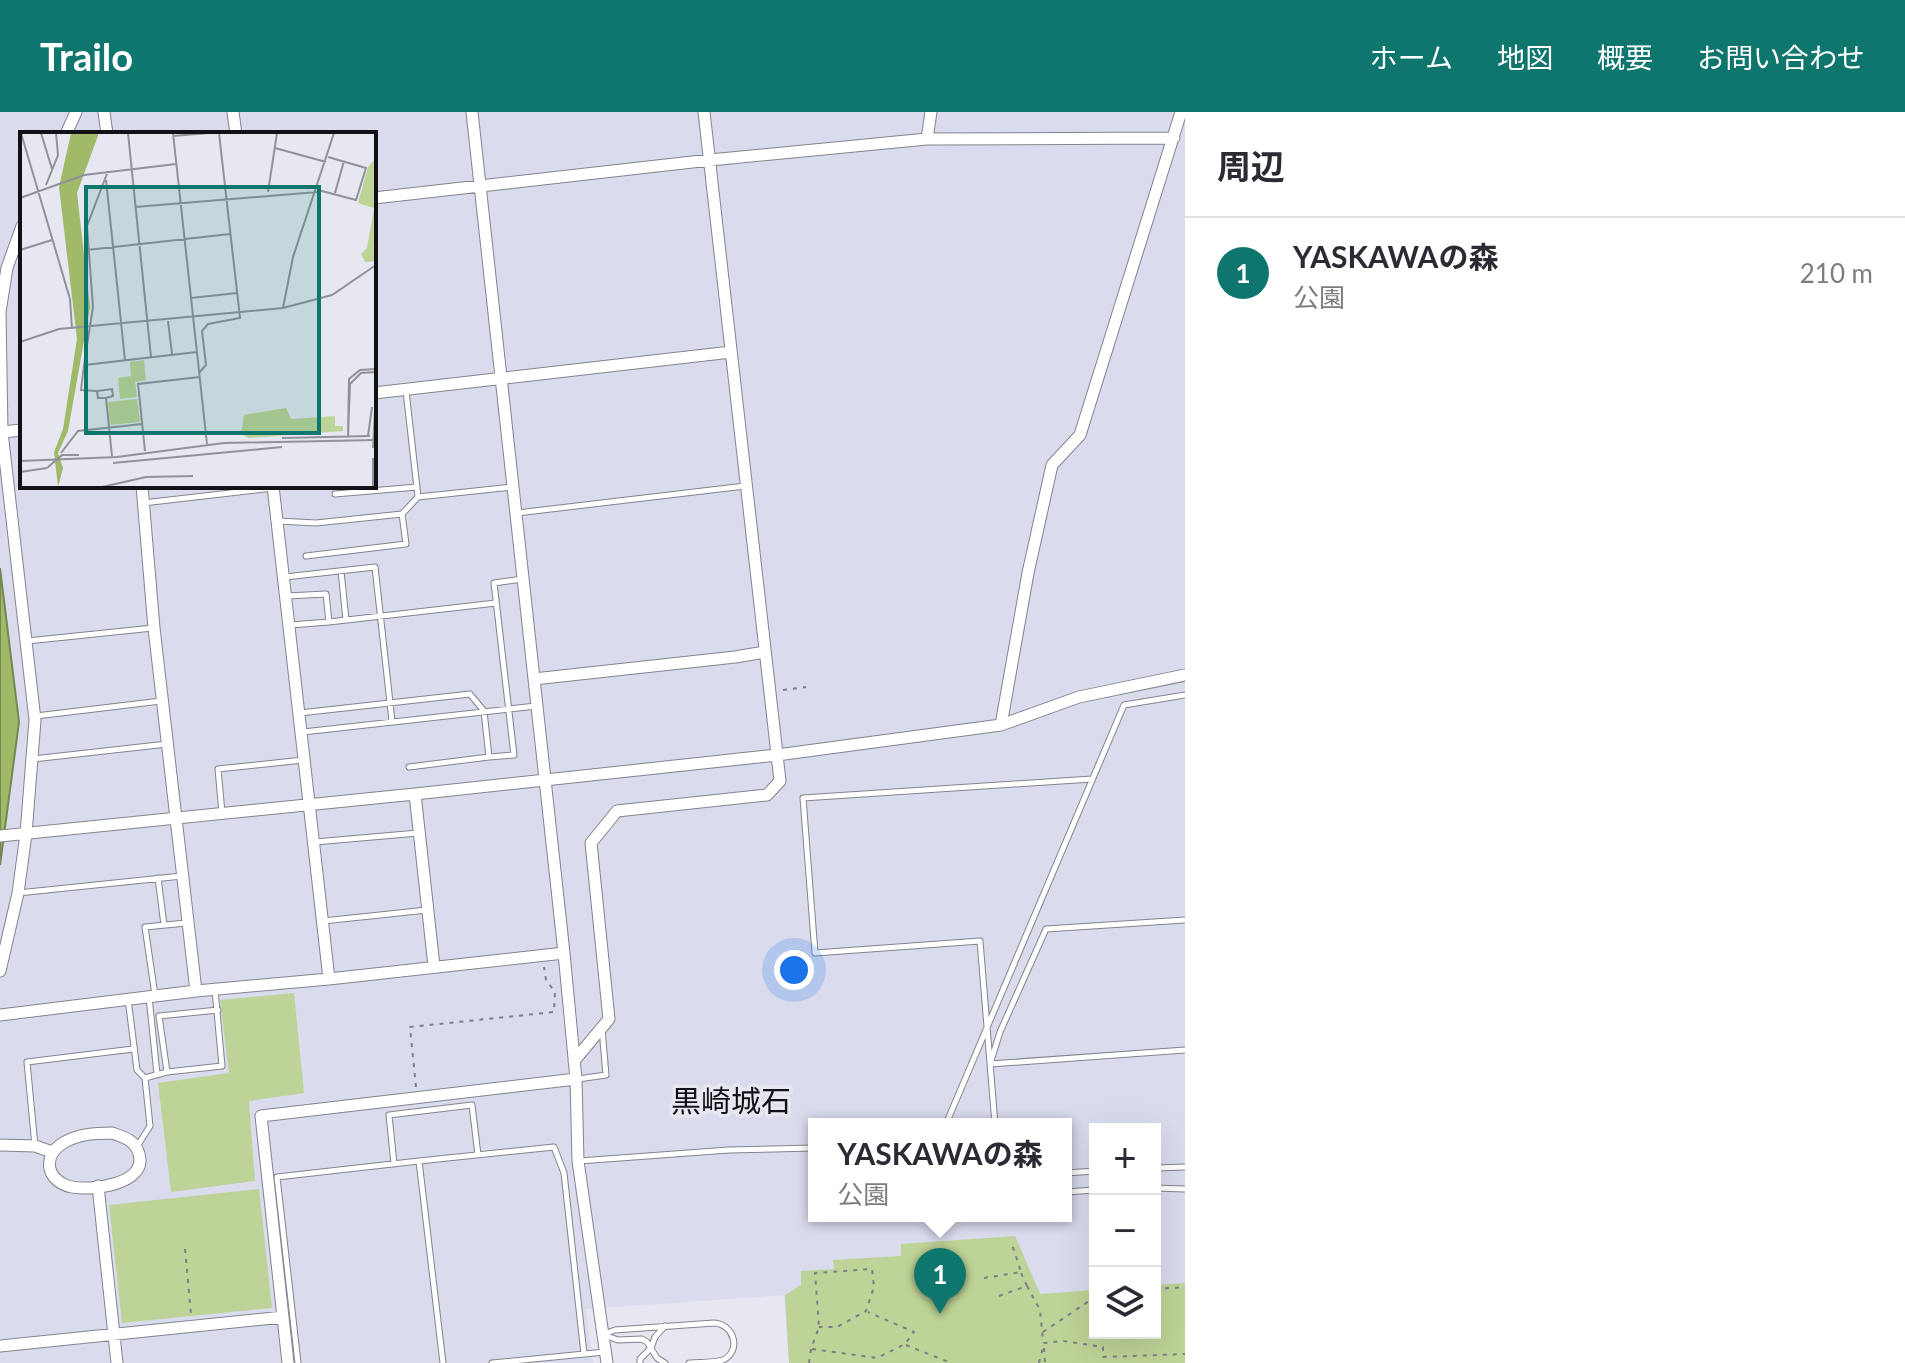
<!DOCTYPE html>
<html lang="ja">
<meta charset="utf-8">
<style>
body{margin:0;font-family:Lato,"Noto Sans JP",sans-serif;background:#f2f2f3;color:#2b2b33}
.controls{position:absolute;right:24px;bottom:24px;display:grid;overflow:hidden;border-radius:0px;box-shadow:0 8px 32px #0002}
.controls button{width:72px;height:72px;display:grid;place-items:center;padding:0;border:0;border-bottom:2px solid #e1e1e2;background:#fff;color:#2b2b33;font:40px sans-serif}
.you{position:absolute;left:794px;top:858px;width:28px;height:28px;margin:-20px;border:6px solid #fff;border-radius:50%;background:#1a73e8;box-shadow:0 0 0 12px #1a73e833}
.badge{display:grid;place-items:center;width:52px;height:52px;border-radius:50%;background:#0f766e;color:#fff;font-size:26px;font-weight:700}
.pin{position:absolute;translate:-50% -66px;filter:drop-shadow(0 2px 4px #0008)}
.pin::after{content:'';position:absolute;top:42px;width:28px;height:24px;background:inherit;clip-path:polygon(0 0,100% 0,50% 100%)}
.popup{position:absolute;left:808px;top:1006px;width:264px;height:104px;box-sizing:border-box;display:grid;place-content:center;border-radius:0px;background:#fff;filter:drop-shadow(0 2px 6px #0005);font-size:26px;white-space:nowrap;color:#7c7c81}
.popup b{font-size:30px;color:#2b2b33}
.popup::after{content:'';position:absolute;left:50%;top:100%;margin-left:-16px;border:16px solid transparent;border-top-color:#fff}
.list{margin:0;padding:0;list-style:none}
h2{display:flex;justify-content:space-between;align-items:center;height:104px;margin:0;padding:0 32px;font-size:34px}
h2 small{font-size:26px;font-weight:400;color:#7c7c81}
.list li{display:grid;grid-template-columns:52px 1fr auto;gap:24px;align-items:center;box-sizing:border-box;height:112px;padding:0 32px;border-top:2px solid #e1e1e2}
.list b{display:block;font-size:30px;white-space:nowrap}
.list p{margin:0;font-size:26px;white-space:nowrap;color:#7c7c81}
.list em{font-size:26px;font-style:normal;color:#7c7c81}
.icon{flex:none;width:44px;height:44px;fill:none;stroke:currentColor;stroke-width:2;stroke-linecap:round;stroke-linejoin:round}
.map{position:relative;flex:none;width:1185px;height:1251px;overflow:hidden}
header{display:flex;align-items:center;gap:48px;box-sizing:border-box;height:112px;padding:0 40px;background:#0f766e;color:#fff}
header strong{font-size:38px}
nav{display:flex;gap:44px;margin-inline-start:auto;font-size:28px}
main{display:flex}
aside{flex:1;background:#fff}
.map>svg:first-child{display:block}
</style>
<header>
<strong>Trailo</strong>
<nav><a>ホーム</a><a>地図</a><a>概要</a><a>お問い合わせ</a></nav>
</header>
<main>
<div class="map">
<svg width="1185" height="1251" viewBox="0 0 1185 1251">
<rect width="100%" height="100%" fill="#e6e7f1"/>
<path fill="#dadbed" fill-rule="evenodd" d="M0 0H1185V1251H789L784 1183 586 1197 593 1251H0V753L19 610 0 456ZM22 22H374V374H22ZM814 1012H1066V1104H814ZM1095 1017H1155V1221H1095Z"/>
<path fill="#bed397" d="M294 881 304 981 249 989 255 1069 171 1080 158 971 229 961 220 888Z
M259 1077 272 1196 122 1211 109 1093Z
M1015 1124 1040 1182 1095 1178V1221H1155V1173L1185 1171V1251H789L785 1183 801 1173V1159L834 1157 833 1148 901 1144V1132Z"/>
<path fill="#a0ba6a" stroke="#758851" stroke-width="2" d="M0 456 19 610 0 753Z"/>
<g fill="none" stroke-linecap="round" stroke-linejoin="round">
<g stroke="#83848d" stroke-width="7">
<path id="service" d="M406 279 418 385
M335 382 417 375
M143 391 273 376
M517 401 745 374
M278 409 316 411 402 402
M306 444 406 432 402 402 418 385 513 375
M341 459 346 508
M285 465 375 455 392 609
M287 484 326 482 329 510 496 491
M290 513 329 510
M27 529 153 516
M300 601 470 582 484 599 489 645 409 655
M36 604 161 589
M303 620 536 594
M489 645 514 643 494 471 523 467
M33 647 167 632
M222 701 218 657 303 648
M315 730 418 721
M158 766 164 813
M18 781 182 764
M1185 808 1046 817 1000 920 990 952 1185 938
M323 809 427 798
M155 883 145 815 186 811
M149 885 157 962
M128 887 137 958 145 966
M167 960 159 904 218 898
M578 967 606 963 602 917
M946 1012 1124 593 1185 583
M995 1012 980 829 815 841 803 686 1092 667
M138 1033 150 1014 145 966 167 960 222 954 215 878
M35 1034 27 950 133 937
M579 1049 729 1038 814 1036
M394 1052 389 1003 472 993 478 1043
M1155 1056 1185 1055
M1066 1061 1095 1059
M1155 1076 1185 1077
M1066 1080 1095 1078
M604 1222 615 1218 714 1211C734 1212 742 1239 723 1248 713 1251 700 1250 689 1251
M604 1223 618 1228 642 1227 647 1230 657 1246 665 1251
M298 1251 277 1065 419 1049
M443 1251 419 1049 554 1035 564 1061 584 1242
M492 1251 605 1240
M640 1251V1247L651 1236 655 1225 665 1214"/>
</g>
<g stroke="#83848d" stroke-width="13">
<path id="minor" d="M104 0 107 22
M233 0 236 22
M472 0 564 841 576 967 578 1049 607 1251
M66 22 76 0
M927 27 931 0
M374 86 710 48 927 27 1174 26
M374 281 731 240
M2 320 22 318
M142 374 154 516 196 879
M273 374 329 867
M534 567 735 545 765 540
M1001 613 1028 461 1052 353 1080 323 1181 0
M415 682 434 854
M0 724 415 682 777 643 1001 613 1079 585 1185 563
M0 859 18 781 26 722 35 608 2 320 0 200 7 156 22 114
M0 903 196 879 329 867 564 841
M574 949 609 907 591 731 617 699 767 683 780 669 704 0
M112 1021C124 1025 135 1028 139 1042 148 1072 92 1079 72 1075 47 1070 41 1045 63 1031 78 1022 95 1021 112 1021Z
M0 1033 35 1034 52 1040
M98 1074 117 1251
M0 1234 283 1205
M288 1251 261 1004 576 967"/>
</g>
<path stroke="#7f7f86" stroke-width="2" stroke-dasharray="4 6" stroke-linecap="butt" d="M783 578 806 575
M416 975 410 915 554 900 555 880 546 868 544 855
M185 1137 191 1202
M984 1166 1021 1160 1011 1129
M1027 1174 1040 1198 1043 1229
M1155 1177 1185 1175
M999 1184 1027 1174 1021 1161
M1043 1220 1095 1185
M906 1233 951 1251
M1044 1236 1045 1251
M812 1237 877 1246 905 1232 914 1220 868 1200
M809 1251 811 1237 819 1215 815 1161 872 1157 874 1175 866 1199 837 1215H819
M1039 1251 1044 1231 1063 1229 1103 1235V1245L1185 1242"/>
<use href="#service" stroke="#fff" stroke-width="5"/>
<use href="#minor" stroke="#fff" stroke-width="11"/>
</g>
<g text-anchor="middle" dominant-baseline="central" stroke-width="7" stroke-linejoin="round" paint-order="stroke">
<g font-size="30" fill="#121216" stroke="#e6e7f1">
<text x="731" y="988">黒崎城石</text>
</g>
</g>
<g transform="translate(20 20)">
<rect width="356" height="356" fill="#e6e7f1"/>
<path d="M356 26V129L345 130 341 122 347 116 354 76 338 71 348 35ZM124 228 126 248 115 250 117 265 100 267 98 246 111 244 110 230ZM117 267 120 290 90 293 88 270ZM266 276 271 287 315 284V294H323V299L229 306 221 302 224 283Z" fill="#bed397"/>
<path d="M51 1H79L57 61 70 175 48 299 38 321 43 336 38 355 34 320 43 297 57 207 39 55Z" fill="#a0ba6a"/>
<path fill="none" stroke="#919299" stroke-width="2" d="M1 1 50 167 52 197M21 1 32 37M108 1 131 225M153 1 187 312M153 4 189 1M255 16 306 30M88 39 67 94 73 175 64 233 177 220M86 48 105 228M26 53 38 23 36 1M298 58 336 68 346 36 308 25M248 60 257 1M315 61 324 29M0 66 64 43 156 32M115 75 297 60M0 118 32 108M67 118 210 102M171 166 217 161M263 176 273 125 314 1M148 189 152 222M0 210 39 197 263 176 312 163 356 133M64 233 61 258 77 259M179 241 186 233 182 199 188 192 220 186 199 1M86 266 93 264 92 257 77 259 78 266H86L92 324M328 304 329 247 340 238 356 237M328 304 330 252 341 241 356 240M348 304 352 275M262 306 350 304M353 316 356 257M125 319 118 252 180 245M41 321 58 299 122 292M353 326V355M0 329 97 325 204 311 356 308M93 331 262 315M27 336 42 323H59M0 340 27 336M82 355 126 345 173 344"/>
<path fill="#0f766e" fill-opacity="0.15" stroke="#0f766e" stroke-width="4" d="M66 55H299V301H66Z"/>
<rect width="356" height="356" fill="none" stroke="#121216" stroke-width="4"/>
</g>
</svg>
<div class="controls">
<button>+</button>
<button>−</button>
<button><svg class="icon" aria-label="layers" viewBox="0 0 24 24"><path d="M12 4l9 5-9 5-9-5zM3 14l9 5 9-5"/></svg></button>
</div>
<div class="you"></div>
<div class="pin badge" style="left:940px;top:1202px">1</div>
<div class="popup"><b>YASKAWAの森</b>公園</div>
</div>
<aside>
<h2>周辺<small></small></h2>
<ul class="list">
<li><span class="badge">1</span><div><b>YASKAWAの森</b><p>公園</p></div><em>210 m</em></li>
</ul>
</aside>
</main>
